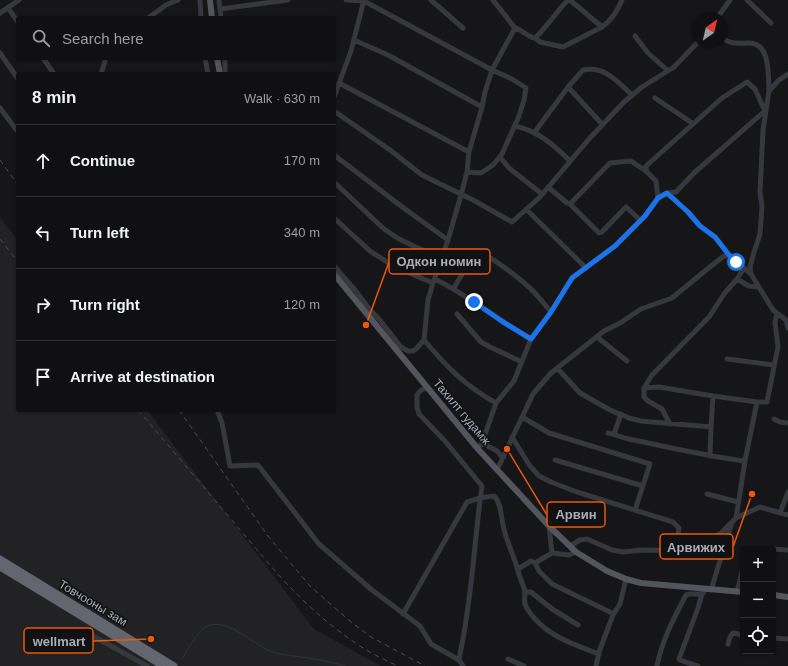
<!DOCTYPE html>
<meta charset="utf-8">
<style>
body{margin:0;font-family:Arial,sans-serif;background:#19191b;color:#f1f3f6}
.controls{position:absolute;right:12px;bottom:12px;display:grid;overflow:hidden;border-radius:4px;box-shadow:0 1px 3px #0004}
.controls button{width:36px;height:36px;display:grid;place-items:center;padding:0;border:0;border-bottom:1px solid #303032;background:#101012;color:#f1f3f6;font:20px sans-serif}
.compass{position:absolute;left:692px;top:12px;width:36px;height:36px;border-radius:50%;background:#101012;box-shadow:0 1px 3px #0004;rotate:34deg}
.stop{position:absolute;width:12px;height:12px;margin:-9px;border:3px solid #1a73e8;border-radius:50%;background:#fff}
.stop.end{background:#1a73e8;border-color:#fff;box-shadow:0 1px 4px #0008}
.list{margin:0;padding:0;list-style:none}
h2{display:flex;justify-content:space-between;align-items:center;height:52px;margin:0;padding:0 16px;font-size:17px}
h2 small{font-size:13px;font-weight:400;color:#9c9d9f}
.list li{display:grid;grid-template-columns:26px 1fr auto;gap:12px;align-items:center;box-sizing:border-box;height:72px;padding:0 16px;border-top:1px solid #303032}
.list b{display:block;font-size:15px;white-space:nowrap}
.list em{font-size:13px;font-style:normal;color:#9c9d9f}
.icon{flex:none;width:22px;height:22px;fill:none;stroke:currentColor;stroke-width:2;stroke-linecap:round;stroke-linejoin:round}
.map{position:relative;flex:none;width:788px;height:666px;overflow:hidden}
.search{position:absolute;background:#101012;box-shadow:0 1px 3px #0004;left:16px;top:16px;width:320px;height:44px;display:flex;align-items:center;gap:10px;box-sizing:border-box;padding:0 14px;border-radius:4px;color:#9c9d9f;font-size:15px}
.panel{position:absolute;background:#101012;box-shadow:0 1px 3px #0004;left:16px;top:72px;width:320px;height:340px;border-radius:4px}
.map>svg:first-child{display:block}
</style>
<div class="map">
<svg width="788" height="666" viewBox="0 0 788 666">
<rect width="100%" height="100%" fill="#161618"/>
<path fill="#222225" d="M0 217 18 241V410H147L314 629 381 666H0Z"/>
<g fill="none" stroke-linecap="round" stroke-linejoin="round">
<path stroke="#2c353c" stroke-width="1" d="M181 660C188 650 198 628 210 625 229 620 251 642 268 650 278 655 290 655 301 657 316 659 331 662 346 666"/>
<path stroke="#37383d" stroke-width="5" d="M200 0 201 18
M219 0 221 18
M346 0 364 1 492 70 512 79 526 88 524 100 519 116 502 154 493 165 481 173 467 172
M431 0 463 28
M570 0 602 27C612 20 617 11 622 0
M747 0 771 23
M8 8 18 22
M220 9 288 0
M0 13 19 0
M148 18 166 5 178 0
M717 18 730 0
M515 28C523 30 527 37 535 38 547 27 556 12 568 0
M635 36 648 53 667 70
M535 38 540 42 563 47 602 27
M722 38C732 45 737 43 749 43 771 43 768 76 769 91
M354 40 388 55 482 107
M0 53 18 79
M43 58 54 74
M205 58 208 74
M225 58V74
M101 74 106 58
M339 83 469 152
M568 87 583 70C605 66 617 81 632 95
M334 97 351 51 364 0
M655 98 692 123
M0 108 18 132
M334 111 390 150 422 175 475 201 512 222 540 197 589 139 624 102 642 87 674 67 698 42
M515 126C538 131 554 145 570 161
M534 133 568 87 602 124
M334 155 405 209 448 240
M500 157 509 168 542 194
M334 182 384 229 399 239 441 259
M548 187 567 203 570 204 610 163 631 161 646 171
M667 193 688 212 700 226 715 237 729 255
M570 204 599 233 602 232 626 207 640 220
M527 210 585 267
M334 218 370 251 395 267 433 283
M334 266 355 290 370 310 379 319 401 347 408 351H413L416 349 424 340 428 300 433 283 448 240 461 195 467 172 469 152 482 107 485 92 492 70 515 28 493 0
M751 274 750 267 754 252 760 234 762 206 760 192 763 130 769 91 779 80 788 74
M435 279C469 296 498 320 531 339
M737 279 749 286 759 287
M454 288 475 252C486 251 524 282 532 290 539 297 545 305 551 312
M457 314 481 342 490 347 522 362
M597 337 627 361
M424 340C447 367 464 385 496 403
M727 359 774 365
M557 368 580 393 610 410 629 418 641 421 711 427 710 456
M427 388 421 390 417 395V407L419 414 444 440 482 486C474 542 472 599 460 654L459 660 463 666
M644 388 659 387 713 396
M217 410 222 423 230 466 258 465 319 544 372 590 420 626 431 644 459 660
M522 417 549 433 650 464 635 510
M774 419 780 422 788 423
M670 424 662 409 648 401 644 397V388L652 375 709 317 724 294 737 279 744 268
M711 427 713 396 757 402
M608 433C615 434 622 438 629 439 668 447 706 456 745 461
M614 434 621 414
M512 437 530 466 539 476 551 482 577 492 673 522 679 528 677 541 681 551
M482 443 497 451 502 457
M478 449 482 443 496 403 514 381 531 339 551 312 572 278 615 246 645 216 658 198 667 193 676 192 694 173 766 110 763 107 755 89 747 82 722 98 646 166V171L656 181 658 198
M555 460 643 486
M497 470 533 394 551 373 604 331 620 323 641 309 672 298 711 266 724 256 729 255 751 274 773 310 786 320 788 328
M707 494 738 502
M780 513 788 492
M736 518 745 461 757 402H767L778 347 775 322 777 314
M549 526 552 553
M570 546 580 540 587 539 612 550 623 552 641 550 692 551 721 533 736 518 760 507 788 515
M773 549 788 550
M535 563 539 571 552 584 612 613 613 615 599 652 596 666
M518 569 531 561 535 563 552 553 569 555 576 552
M711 590 732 522
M525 592H531L552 609 578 625
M737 592 743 567
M403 614 467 502 480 498 494 496C501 502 501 516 503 525 506 541 514 555 518 571 520 578 523 585 525 591 525 595 524 600 525 604 527 610 531 614 535 619 552 638 576 645 599 654
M613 615 620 604 626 579
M93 636 147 666
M773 638 788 639
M728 644 730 637 733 633 743 635
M508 659 524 666
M657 666C662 640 674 618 686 595L690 594H702L706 589
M698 666 680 660 679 659 698 608 702 594"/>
<path stroke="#53555c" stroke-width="6" d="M210 0 212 18
M217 58 220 74
M334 274 478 449 549 526 576 552 607 571 626 579 641 583 743 592
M773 595 788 597"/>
<path stroke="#63666e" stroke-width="7" d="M0 559 174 666
M0 567 163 666"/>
<path stroke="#4a4c52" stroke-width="1" stroke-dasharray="5 4" stroke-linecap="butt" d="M0 160 18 185
M0 239 18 262
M138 410 276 572C301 600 328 625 360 646 372 654 385 660 398 666
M179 410 268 536 310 586 351 622 371 637 425 666"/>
</g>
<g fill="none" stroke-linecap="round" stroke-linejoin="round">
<path stroke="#1a73e8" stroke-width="5" d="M474 302 503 322 531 339 551 312 572 278 615 246 645 216 658 198 667 193 688 212 700 226 715 237 729 255 736 262"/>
</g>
<g text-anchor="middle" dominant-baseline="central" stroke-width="3.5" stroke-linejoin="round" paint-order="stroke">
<g font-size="12" fill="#a8adb8" stroke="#111113">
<text transform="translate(462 412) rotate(50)">Тахилт гудамж</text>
<text transform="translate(93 603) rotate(31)">Товчооны зам</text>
</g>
</g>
<path fill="none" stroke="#e8590c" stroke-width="1.5" d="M366 325L389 262M507 449L547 515M752 494L733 547M151 639L93 641"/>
<g fill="#e8590c" stroke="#111113" stroke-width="1.5">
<circle cx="366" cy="325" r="4"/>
<circle cx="507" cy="449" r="4"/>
<circle cx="752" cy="494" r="4"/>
<circle cx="151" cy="639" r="4"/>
</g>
<g fill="#111113" stroke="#e8590c" stroke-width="1.5">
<rect x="389" y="249" width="101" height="25" rx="4"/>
<rect x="547" y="502" width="58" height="25" rx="4"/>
<rect x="660" y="534" width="73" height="25" rx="4"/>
<rect x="24" y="628" width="69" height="25" rx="4"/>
</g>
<g font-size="13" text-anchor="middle" font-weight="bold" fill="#a8adb8">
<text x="439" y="266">Одкон номин</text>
<text x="576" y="519">Арвин</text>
<text x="696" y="552">Арвижих</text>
<text x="59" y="646">wellmart</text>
</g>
</svg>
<div class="controls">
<button>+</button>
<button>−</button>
<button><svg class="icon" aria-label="locate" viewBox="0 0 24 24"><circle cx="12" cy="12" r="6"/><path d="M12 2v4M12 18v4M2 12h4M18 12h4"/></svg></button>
</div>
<svg class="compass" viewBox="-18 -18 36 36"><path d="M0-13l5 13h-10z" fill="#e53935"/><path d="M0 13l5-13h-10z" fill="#9c9d9f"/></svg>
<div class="stop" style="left:736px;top:262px"></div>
<div class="stop end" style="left:474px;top:302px"></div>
<div class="search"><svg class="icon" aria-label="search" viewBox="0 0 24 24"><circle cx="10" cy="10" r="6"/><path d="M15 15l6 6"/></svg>Search here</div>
<section class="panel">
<h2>8 min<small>Walk · 630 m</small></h2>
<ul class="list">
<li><svg class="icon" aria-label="ahead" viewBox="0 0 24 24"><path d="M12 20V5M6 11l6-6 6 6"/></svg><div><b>Continue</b></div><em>170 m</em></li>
<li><svg class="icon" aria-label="left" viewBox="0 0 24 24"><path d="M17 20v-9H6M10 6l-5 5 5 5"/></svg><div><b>Turn left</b></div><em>340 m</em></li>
<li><svg class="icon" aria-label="right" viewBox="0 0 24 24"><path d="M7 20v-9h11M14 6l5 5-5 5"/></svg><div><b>Turn right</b></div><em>120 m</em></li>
<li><svg class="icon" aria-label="arrive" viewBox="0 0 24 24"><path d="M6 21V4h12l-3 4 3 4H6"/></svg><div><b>Arrive at destination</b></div></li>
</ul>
</section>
</div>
